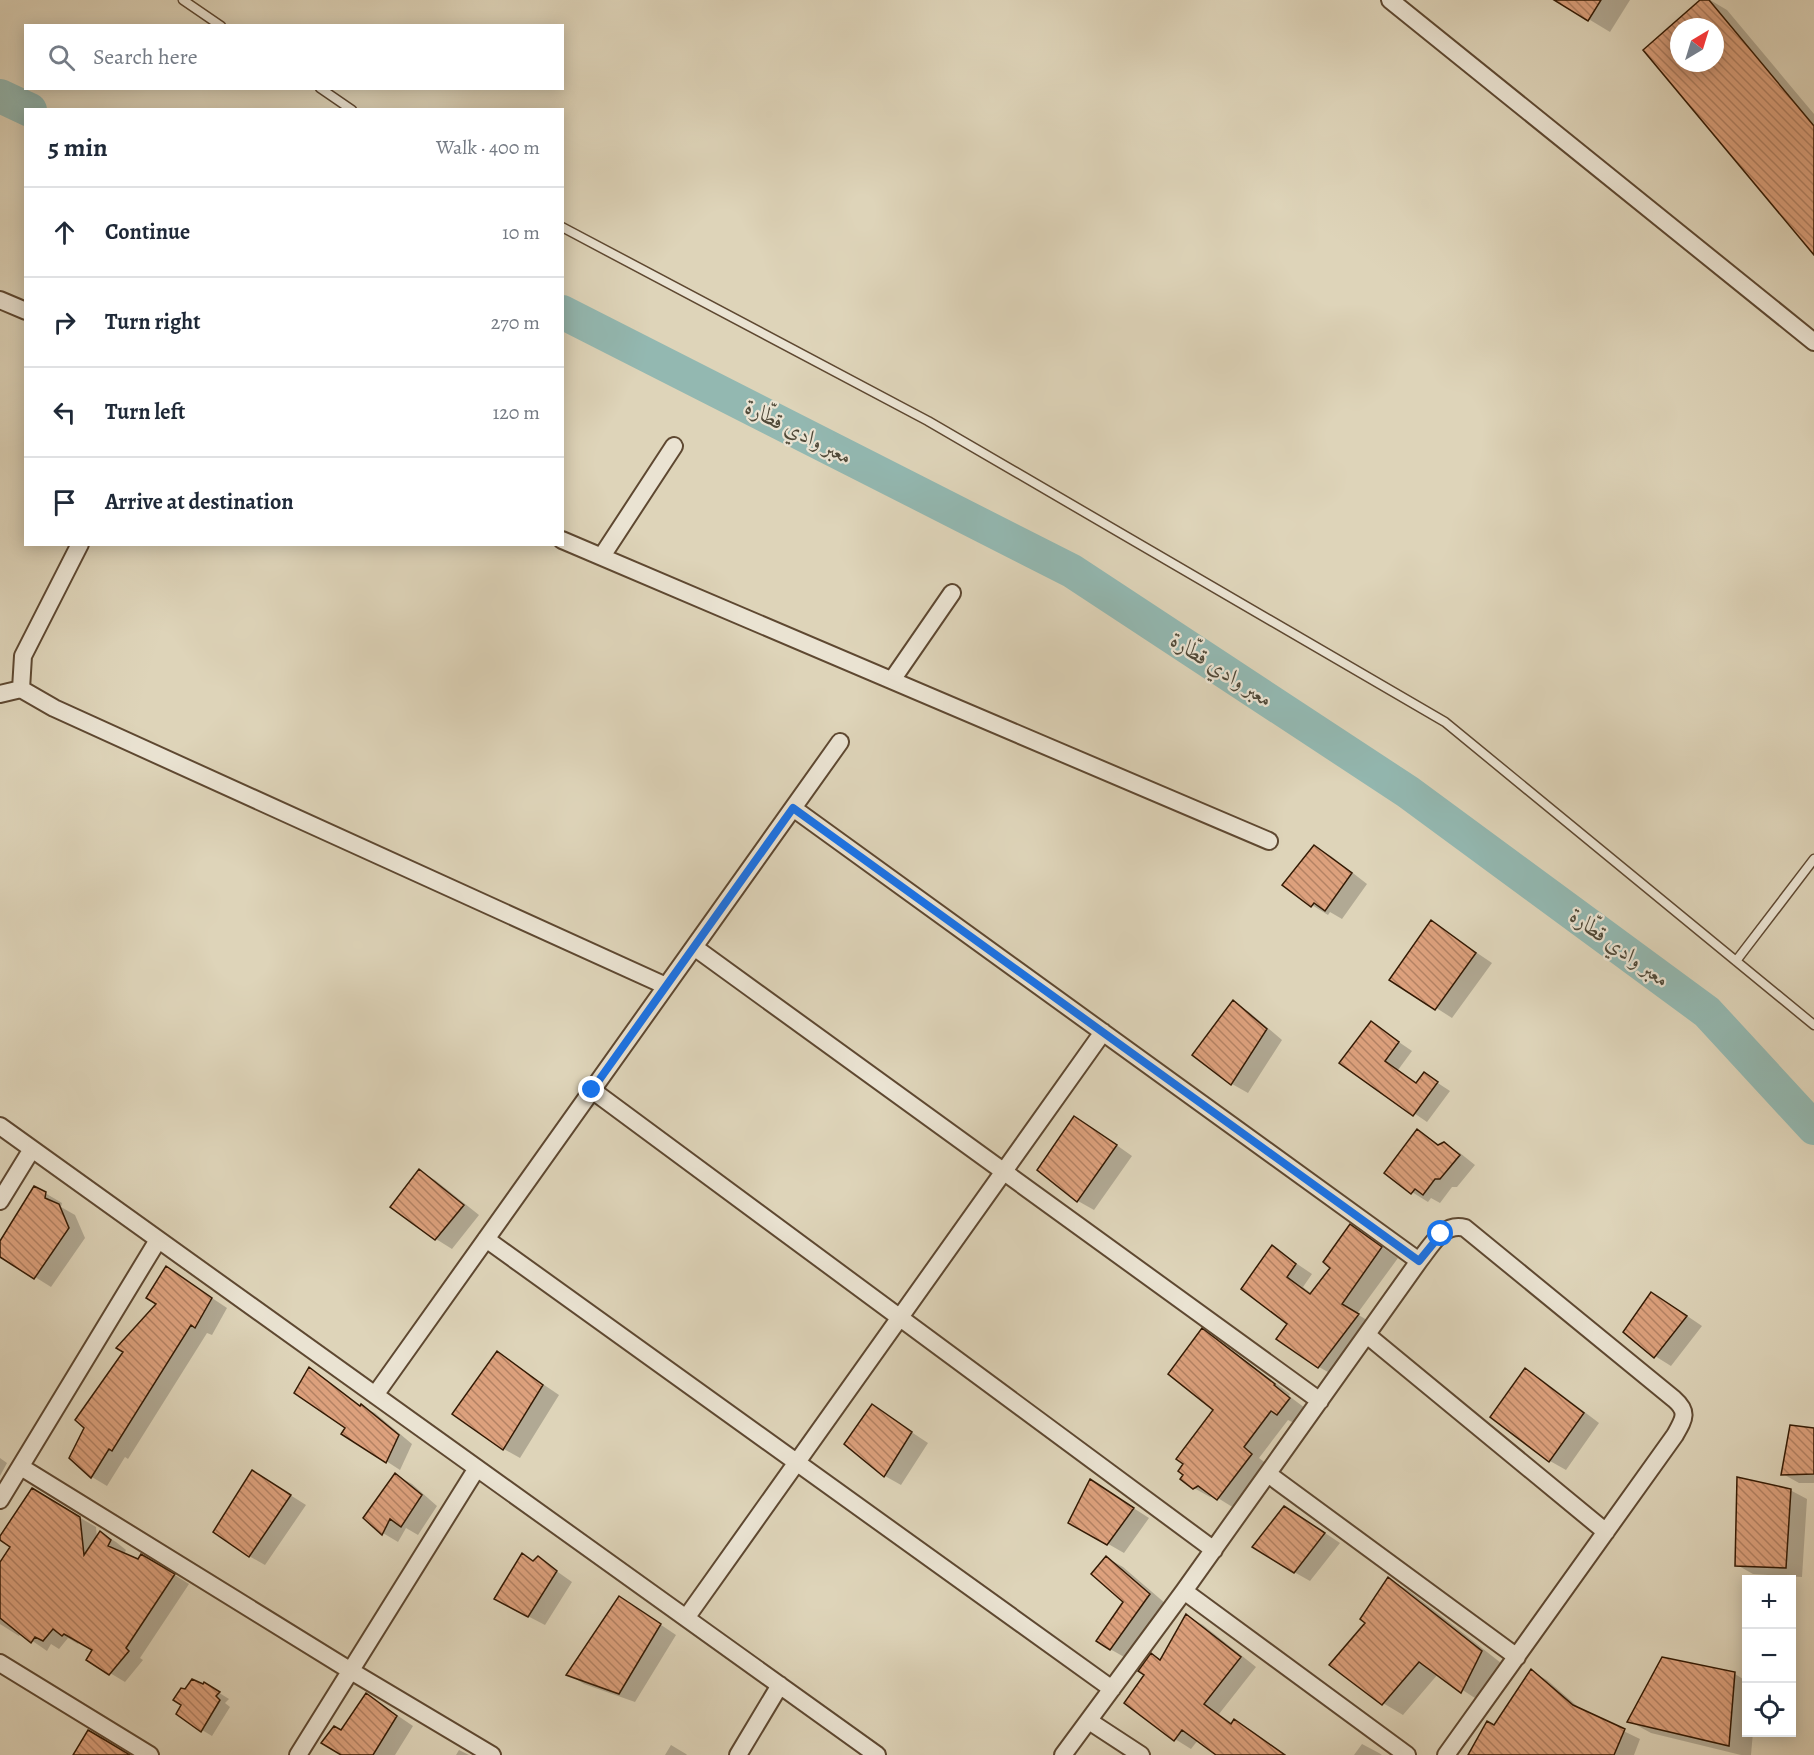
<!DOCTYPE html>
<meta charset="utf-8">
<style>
body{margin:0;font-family:Alegreya,Amiri,serif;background:#f2f2f3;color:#1f2937}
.controls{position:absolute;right:18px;bottom:18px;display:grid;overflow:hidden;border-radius:0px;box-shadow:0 3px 15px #0003}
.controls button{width:54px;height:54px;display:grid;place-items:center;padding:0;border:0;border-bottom:2px solid #e0e1e3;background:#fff;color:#1f2937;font:30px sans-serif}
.compass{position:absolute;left:1670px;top:18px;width:54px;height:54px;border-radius:50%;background:#fff;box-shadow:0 3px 15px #0003;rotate:38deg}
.stop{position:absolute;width:18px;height:18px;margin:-14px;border:4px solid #1a73e8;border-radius:50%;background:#fff}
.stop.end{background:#1a73e8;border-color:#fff;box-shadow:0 2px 6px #0008}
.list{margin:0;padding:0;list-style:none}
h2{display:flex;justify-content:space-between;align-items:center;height:78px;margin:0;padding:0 24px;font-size:26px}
h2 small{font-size:20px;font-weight:400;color:#747a83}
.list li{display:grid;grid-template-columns:39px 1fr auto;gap:18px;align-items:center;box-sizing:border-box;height:90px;padding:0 24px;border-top:2px solid #e0e1e3}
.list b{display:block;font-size:22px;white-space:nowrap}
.list em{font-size:20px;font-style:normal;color:#747a83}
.icon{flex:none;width:33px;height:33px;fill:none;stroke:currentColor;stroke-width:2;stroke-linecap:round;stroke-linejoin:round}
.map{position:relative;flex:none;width:1814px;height:1755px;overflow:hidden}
.search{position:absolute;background:#fff;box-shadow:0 3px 15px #0003;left:24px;top:24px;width:540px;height:66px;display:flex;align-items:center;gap:15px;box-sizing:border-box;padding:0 21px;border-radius:0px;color:#747a83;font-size:22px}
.panel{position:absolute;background:#fff;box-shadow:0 3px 15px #0003;left:24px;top:108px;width:540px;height:438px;border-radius:0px}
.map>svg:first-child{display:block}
</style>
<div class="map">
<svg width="1814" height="1755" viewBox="0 0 1814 1755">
<defs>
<pattern id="building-back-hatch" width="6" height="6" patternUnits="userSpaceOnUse" patternTransform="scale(1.5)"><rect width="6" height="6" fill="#dda17d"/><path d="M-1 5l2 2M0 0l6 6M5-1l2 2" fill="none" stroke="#b48264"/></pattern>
</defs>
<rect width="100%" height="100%" fill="#ded4b9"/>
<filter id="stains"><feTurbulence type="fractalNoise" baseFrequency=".00333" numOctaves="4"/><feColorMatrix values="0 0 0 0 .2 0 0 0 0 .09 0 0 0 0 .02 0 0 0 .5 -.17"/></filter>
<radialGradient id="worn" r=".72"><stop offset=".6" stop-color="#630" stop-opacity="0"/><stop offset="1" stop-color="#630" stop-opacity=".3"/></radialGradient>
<path fill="#0003" fill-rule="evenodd" d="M1557 0H1630L1610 32Z
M1702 0H1710L1727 10 1814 114V253L1645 50ZM1679 27H1715V63H1679Z
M1315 847 1331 856 1367 884 1342 919 1330 912 1328 915 1312 905Z
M1431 922 1492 963 1452 1018 1391 979Z
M1233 1002 1249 1012 1282 1040 1248 1093 1232 1084 1194 1055Z
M1371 1023 1412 1051 1398 1070 1417 1084 1424 1074 1450 1091 1427 1122 1341 1063Z
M1091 1127 1132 1156 1094 1210 1078 1201 1039 1170Z
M1418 1131 1440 1146 1444 1143 1460 1153 1475 1165 1457 1187H1452L1440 1203 1431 1198 1428 1202 1412 1192Z
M419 1171 435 1180 479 1215 452 1249 436 1239 392 1206Z
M45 1193 62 1203 61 1207 75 1215 85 1238 51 1287 0 1255V1244Z
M1351 1226 1398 1258 1357 1314 1375 1325 1335 1376 1319 1367 1289 1324 1272 1247 1312 1274 1303 1287 1312 1294 1332 1267Z
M167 1268 227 1308 212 1335 207 1333 128 1459 125 1457 107 1486 92 1477 158 1304Z
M1668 1303 1702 1326 1671 1366 1655 1356Z
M1202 1330 1219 1340 1290 1394 1289 1396 1305 1408 1294 1423 1288 1420 1259 1458 1267 1464 1234 1508 1213 1495 1210 1497 1194 1488 1215 1410Z
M497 1353 559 1395 520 1458 504 1449Z
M310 1369 323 1377 361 1406 375 1413 412 1444 400 1470 343 1433 347 1428Z
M1525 1370 1541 1379 1599 1423 1566 1470 1550 1461 1492 1416Z
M872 1406 928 1443 901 1485 885 1476Z
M1814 1430V1483H1799L1783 1474Z
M0 1458 7 1463 0 1476Z
M396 1475 412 1484 437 1506 418 1535 406 1528 398 1542 383 1533Z
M268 1481 306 1505 265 1565 249 1556Z
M1091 1481 1149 1518 1124 1553 1070 1522Z
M32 1490 96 1527 97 1539 101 1533 116 1542 126 1550 124 1554 138 1560 157 1564 189 1584 140 1658 143 1660 125 1682 110 1673 94 1650 80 1641 78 1644 68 1638 59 1649 51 1644 47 1651 21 1633 19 1636 0 1624V1564L12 1546 0 1538Z
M1790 1490 1807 1499 1802 1577 1753 1574 1737 1565Z
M1301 1517 1340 1543 1310 1581 1294 1572Z
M538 1558 572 1582 545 1625 512 1608 534 1562Z
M1107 1558 1123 1567 1166 1604 1126 1658 1110 1649 1125 1602Z
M1388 1579 1408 1590 1501 1663 1481 1702 1438 1674 1403 1715 1383 1703 1367 1622Z
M636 1608 676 1635 635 1702 584 1684 568 1674Z
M1187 1616 1203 1625 1256 1667 1219 1714 1233 1724 1235 1721 1251 1730 1286 1755H1218L1198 1740 1191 1749 1175 1739 1161 1661Z
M1531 1671 1547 1680 1584 1712 1640 1739 1634 1755H1470L1495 1727Z
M1735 1674 1746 1681V1732H1753L1751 1755H1741L1651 1733 1629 1721Z
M205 1684 229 1699 225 1703 230 1707 212 1736 202 1730 203 1686Z
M367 1695 413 1726 395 1755H344L341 1732Z
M1362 1744 1379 1753 1382 1755H1354Z
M671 1745 686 1754 687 1755H665Z
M459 1750 469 1755H456Z"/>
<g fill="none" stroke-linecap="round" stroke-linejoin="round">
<path stroke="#93b8b1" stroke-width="34" d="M0 96 30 110
M562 312 1072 571 1408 792 1707 1012 1814 1128"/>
</g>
<path fill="url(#building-back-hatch)" stroke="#331a04" stroke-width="1.5" fill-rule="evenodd" d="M1554 0H1601L1588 21Z
M1700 0H1709L1814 126V255L1643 50ZM1679 27H1715V63H1679Z
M1314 845 1352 873 1325 911 1314 903 1311 907 1282 885Z
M1431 920 1476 953 1435 1010 1389 980Z
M1233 1000 1267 1029 1231 1085 1192 1055Z
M1371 1021 1399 1042 1385 1061 1416 1083 1424 1072 1438 1082 1413 1116 1339 1063Z
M1074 1116 1117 1145 1077 1202 1037 1170Z
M1417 1129 1438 1145 1444 1142 1460 1155 1440 1179H1435L1423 1195 1415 1189 1411 1194 1384 1173Z
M419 1169 464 1205 435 1240 390 1207Z
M34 1186 46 1192 45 1198 59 1204 69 1228 34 1279 0 1257V1241Z
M1350 1224 1382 1247 1342 1304 1359 1314 1318 1368 1276 1339 1287 1324 1241 1289 1272 1245 1296 1264 1287 1277 1310 1294 1330 1268 1323 1262Z
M166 1266 212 1298 195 1328 191 1325 112 1451 109 1449 91 1478 69 1458 84 1428 75 1420 123 1352 116 1348 156 1304 146 1298Z
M1651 1292 1687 1316 1654 1358 1623 1332Z
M1202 1328 1275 1384 1274 1385 1290 1398 1277 1415 1271 1411 1244 1447 1252 1454 1217 1500 1198 1486 1193 1489 1180 1479 1183 1475 1178 1471 1183 1464 1176 1459 1213 1410 1168 1374Z
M497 1351 543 1385 503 1450 452 1414Z
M309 1367 360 1406 361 1404 399 1435 386 1463 341 1434 345 1428 294 1393Z
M1525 1368 1584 1413 1549 1462 1490 1417Z
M872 1404 912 1432 884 1477 844 1444Z
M1790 1425 1814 1428V1474L1781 1475Z
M252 1470 291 1495 249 1557 213 1532Z
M395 1473 422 1495 401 1527 390 1519 382 1535 363 1518Z
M1737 1477 1791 1489 1786 1568 1735 1566Z
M1090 1479 1134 1508 1107 1545 1068 1523Z
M32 1488 80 1517 84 1555 100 1531 111 1540 108 1546 138 1559 141 1554 175 1574 126 1648 129 1651 109 1675 86 1660 92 1650 64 1634 62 1636 53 1629 43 1641 35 1637 31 1643 0 1618V1562L10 1547 0 1540V1536Z
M1284 1506 1325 1533 1294 1573 1252 1547Z
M522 1553 533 1561 538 1556 557 1571 528 1617 494 1599Z
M1106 1556 1150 1594 1110 1650 1096 1641 1123 1602 1091 1574Z
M1388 1577 1482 1651 1461 1693 1419 1662 1382 1705 1329 1665 1365 1623 1360 1619Z
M619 1596 661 1624 619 1694 566 1675Z
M1186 1614 1241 1657 1204 1704 1231 1724 1234 1719 1285 1755H1216L1182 1730 1174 1741 1124 1703 1144 1675 1138 1671 1151 1653 1160 1660Z
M1662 1657 1735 1672 1729 1746 1627 1722Z
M1531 1669 1573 1705 1625 1729 1614 1755H1468L1487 1721 1494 1725Z
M192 1679 203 1684 204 1682 220 1692 216 1696 220 1700 201 1732 176 1714 181 1705 173 1700 181 1688 185 1689Z
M366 1693 397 1716 373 1755H341L321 1743 334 1726 341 1730Z
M88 1730 105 1740 130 1755H73Z"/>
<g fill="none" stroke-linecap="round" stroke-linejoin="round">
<g stroke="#5e4831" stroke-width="11">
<path id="service" d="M183 0 221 26
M320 88 352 110
M562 227 928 421 1445 722 1814 1025
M1736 961 1814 859"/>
</g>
<g stroke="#5e4831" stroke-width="20">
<path id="minor" d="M1390 0 1814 342
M0 300 26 311
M562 540 1269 841
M80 544 23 656 21 689 54 708 666 986
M602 556 674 446
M892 680 952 593
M0 694 21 689
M793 808 1419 1261
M694 947 1320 1401
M592 1090 1214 1550
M0 1126 877 1755
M0 1201 32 1149
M486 1239 1112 1689
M1367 1335 1606 1532
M375 1395 840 742
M21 1467 351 1671 492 1755
M1268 1474 1517 1657
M0 1500 158 1240
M1184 1591 1407 1755
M686 1618 1103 1032
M0 1663 150 1755
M1089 1721 1141 1755
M298 1755 477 1468
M738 1755 780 1685
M1063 1755 1184 1591 1419 1261C1431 1246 1443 1222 1465 1228L1674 1399C1689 1412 1684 1419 1675 1435L1446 1755"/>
</g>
<use href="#service" stroke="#eae3d2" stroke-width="8"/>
<use href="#minor" stroke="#eae3d2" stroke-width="16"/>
</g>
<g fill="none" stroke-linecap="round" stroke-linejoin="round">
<path stroke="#1a73e8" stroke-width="8" d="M592 1090 793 808 1419 1261 1441 1234"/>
</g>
<g text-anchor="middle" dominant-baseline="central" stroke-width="4.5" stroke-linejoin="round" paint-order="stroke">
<g font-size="22" font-style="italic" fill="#504938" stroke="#eae3d2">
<text transform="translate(799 432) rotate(27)">معبر وادي قطّارة</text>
<text transform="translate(1222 670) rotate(33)">معبر وادي قطّارة</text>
<text transform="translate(1620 948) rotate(36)">معبر وادي قطّارة</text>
</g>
</g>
<rect width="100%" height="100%" filter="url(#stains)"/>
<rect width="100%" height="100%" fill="url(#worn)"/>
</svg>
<div class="controls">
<button>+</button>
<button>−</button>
<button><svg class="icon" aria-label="locate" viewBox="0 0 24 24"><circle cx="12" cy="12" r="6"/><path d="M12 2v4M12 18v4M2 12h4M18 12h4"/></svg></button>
</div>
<svg class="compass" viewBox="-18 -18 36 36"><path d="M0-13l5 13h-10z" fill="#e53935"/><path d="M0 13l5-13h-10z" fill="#747a83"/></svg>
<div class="stop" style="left:1441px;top:1234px"></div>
<div class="stop end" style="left:592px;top:1090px"></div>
<div class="search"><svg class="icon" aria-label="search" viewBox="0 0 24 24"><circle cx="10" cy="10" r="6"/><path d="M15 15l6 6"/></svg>Search here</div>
<section class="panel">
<h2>5 min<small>Walk · 400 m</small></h2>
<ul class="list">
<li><svg class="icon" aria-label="ahead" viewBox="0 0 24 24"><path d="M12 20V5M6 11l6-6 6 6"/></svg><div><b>Continue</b></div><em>10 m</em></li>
<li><svg class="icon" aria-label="right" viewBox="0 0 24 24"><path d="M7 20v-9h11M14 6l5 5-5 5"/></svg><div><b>Turn right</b></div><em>270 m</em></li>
<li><svg class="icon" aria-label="left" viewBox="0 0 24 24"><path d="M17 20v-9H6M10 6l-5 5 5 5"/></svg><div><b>Turn left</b></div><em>120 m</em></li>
<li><svg class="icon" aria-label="arrive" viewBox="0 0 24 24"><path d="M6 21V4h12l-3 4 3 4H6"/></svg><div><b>Arrive at destination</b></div></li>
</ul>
</section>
</div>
